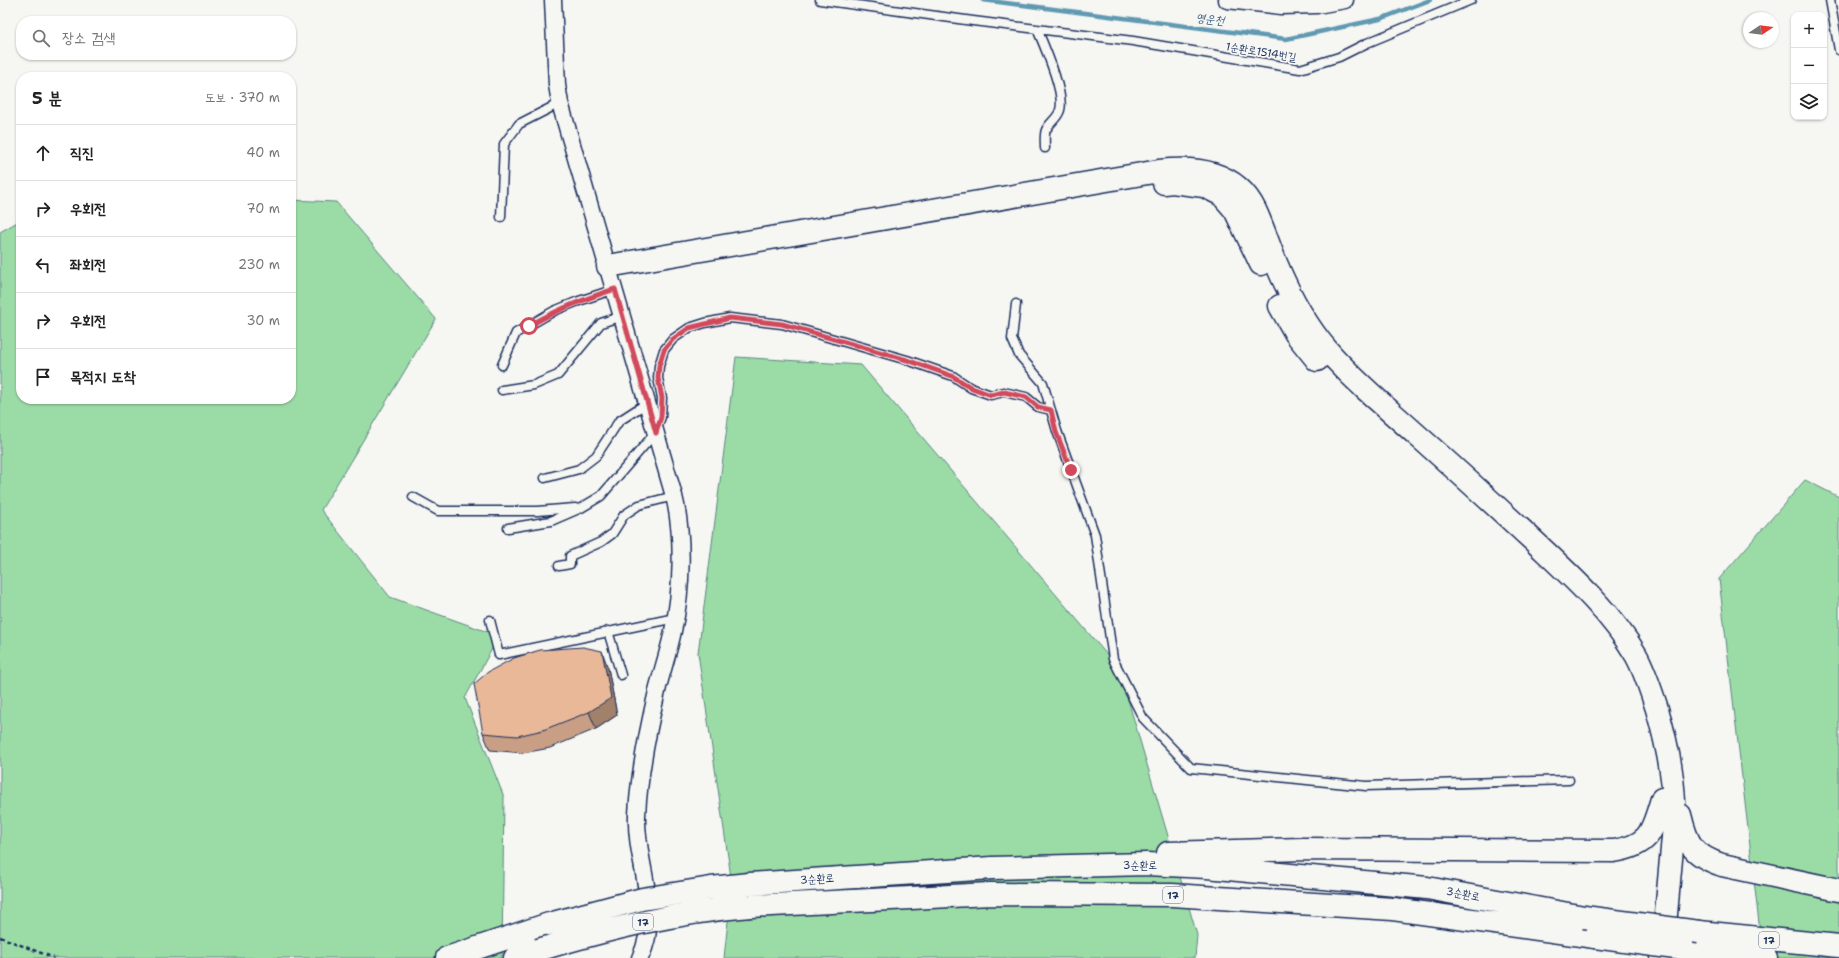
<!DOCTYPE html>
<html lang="ko">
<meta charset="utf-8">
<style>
body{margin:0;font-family:"Shantell Sans","Poor Story",sans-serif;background:#f6f6f6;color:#222}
.controls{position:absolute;right:12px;top:12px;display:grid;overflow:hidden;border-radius:8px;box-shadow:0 1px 3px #0004}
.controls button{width:36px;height:36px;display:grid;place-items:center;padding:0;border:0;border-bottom:1px solid #e0e0e0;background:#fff;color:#222;font:20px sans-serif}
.compass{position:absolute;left:1743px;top:12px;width:36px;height:36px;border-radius:50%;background:#fff;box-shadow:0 1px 3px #0004;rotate:77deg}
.stop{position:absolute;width:12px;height:12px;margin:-9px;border:3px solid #d1495b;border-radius:50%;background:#fff}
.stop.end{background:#d1495b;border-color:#fff;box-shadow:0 1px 4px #0008}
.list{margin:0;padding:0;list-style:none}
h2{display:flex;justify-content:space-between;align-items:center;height:52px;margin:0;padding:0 16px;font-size:17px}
h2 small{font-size:13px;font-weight:400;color:#767676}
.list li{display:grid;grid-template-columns:26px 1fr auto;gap:12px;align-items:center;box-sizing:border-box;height:56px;padding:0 16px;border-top:1px solid #e0e0e0}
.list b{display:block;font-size:15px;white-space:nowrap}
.list em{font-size:13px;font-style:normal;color:#767676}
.icon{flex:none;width:22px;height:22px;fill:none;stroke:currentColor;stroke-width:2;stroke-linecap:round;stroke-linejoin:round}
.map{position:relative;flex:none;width:1839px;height:958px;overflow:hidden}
.search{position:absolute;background:#fff;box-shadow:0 1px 3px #0004;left:16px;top:16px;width:280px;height:44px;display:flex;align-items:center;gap:10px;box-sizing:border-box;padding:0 14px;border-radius:16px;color:#767676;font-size:15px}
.panel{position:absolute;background:#fff;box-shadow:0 1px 3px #0004;left:16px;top:72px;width:280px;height:332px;border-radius:16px}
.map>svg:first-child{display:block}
</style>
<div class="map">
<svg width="1839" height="958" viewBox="0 0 1839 958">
<rect width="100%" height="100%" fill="#f6f6f2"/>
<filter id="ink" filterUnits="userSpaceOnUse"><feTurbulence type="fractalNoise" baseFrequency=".025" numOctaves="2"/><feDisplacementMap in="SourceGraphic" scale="8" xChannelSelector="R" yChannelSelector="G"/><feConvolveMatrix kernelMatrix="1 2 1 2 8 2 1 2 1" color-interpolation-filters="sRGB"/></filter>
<g filter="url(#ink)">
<path fill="#9bdca6" stroke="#5b8682" d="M291 200 336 202 436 319 321 510 390 597 499 636 465 698 504 797 502 958H0V232L21 220V399H291Z
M736 357 861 365 1119 669 1197 935 1195 958H724L732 884 698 653Z
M1805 480 1839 497V958H1763L1719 579Z"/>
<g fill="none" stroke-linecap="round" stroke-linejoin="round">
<path stroke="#6199b2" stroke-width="4.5" d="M983 0 1286 39 1380 19 1430 0"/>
<g stroke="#1b2f5e" stroke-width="11">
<path id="lane" d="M820 0 973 21 1133 41 1300 69 1339 57 1367 43 1471 0
M1830 0 1839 50
M1037 29C1044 45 1065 94 1060 110 1058 118 1050 122 1046 130 1044 134 1045 143 1045 148
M501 217 504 144 519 124 560 103
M1016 304 1012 339 1019 355 1043 383 1057 431 1095 535 1113 659 1143 718 1191 768 1366 786 1569 780
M502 365 516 333 554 311 576 302 615 289
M502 390 534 385 558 375 601 323 622 316
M545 478 579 469 596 456 619 421 647 403
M413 497 438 511H537L575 508
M508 528 551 521 581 508 601 496 655 433 661 417 662 398 658 378 659 366 664 350 673 339 689 328 705 323 730 318 782 324 907 360 953 376 971 388 991 395 1004 392 1026 397 1038 407 1051 410
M559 566 570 564V556L601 542 612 534 624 515 639 505 674 496
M490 620 499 655 675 618
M608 631 621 675"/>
</g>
<g stroke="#1b2f5e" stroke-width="19">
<path id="street" d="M553 0 557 85 560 103 674 496C684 536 682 591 673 631 669 650 663 668 658 687 648 729 639 772 637 815 635 864 663 910 640 958
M1227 0 1281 6 1317 5 1345 0"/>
</g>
<g stroke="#1b2f5e" stroke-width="25">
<path id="highway" d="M1164 183 1172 182 1204 186 1222 195 1235 210 1261 264
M608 266 1159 171C1197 167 1236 171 1255 210 1263 227 1269 246 1276 263 1289 294 1306 326 1328 351 1355 382 1387 408 1418 436 1458 471 1497 507 1536 543 1573 578 1610 611 1636 655 1645 671 1651 691 1657 709 1668 748 1676 786 1674 826L1662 958
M1280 306 1296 334 1317 360
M1680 815C1687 844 1692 855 1722 865L1839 890
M1168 853 1303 849 1614 851C1651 845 1652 831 1662 799
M749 884 992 868 1147 864 1207 867 1427 888 1584 917
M750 906 990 894 1172 895 1393 909 1595 937
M1699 932 1839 946
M1683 949 1766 958
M447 958 549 924
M515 958 538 950"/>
</g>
<path stroke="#1b2f5e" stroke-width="2.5" stroke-dasharray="4 3" stroke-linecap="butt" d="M0 937 54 958"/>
<use href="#lane" stroke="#f6f6f2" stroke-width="8"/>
<use href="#street" stroke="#f6f6f2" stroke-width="16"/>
<use href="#highway" stroke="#f6f6f2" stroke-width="22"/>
<g stroke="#1b2f5e" stroke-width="25" stroke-linecap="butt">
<path id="highway-bridge" d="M1584 917 1699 932
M549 924 642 899 711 888 749 884
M1595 937 1683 949
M538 950C608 929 677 912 750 906"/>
</g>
<use href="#highway-bridge" stroke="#f6f6f2" stroke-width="22"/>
</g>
<path fill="#c89e84" stroke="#1b2f5e" d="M608 668 617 715 596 729 550 748 523 753 490 750 483 733Z"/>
<path fill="#a2816b" stroke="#1b2f5e" d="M602 651 608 668 617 715 596 729 589 712Z"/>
<path fill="#e8b899" stroke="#1b2f5e" d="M583 647 602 651 611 698 589 712 543 730 517 736 483 733 474 684 488 672 514 658 540 650Z"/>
</g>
<g fill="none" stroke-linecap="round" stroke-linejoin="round" filter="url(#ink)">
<path stroke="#d1495b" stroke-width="5" d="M529 326C556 310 584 299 615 289L656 433 661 417 662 398 658 378 659 366 664 350 673 339 689 328 730 318 782 324 907 360 952 376 972 388 991 395 1004 392 1026 397 1038 407 1051 410 1056 432 1071 470"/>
</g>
<g text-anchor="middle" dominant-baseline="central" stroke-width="3.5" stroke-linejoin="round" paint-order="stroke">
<g fill="#f6f6f2" stroke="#5d6b8a" stroke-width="1">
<rect x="1163" y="887" width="20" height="16" rx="3"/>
<rect x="633" y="914" width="20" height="16" rx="3"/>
<rect x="1759" y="932" width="20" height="16" rx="3"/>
</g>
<g font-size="10" font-weight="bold" fill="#1b2f5e">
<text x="1173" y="895">17</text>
<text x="643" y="922">17</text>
<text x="1769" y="940">17</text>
</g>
<g font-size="11" fill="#1b2f5e" stroke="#f6f6f2">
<text transform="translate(1261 52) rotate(9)">1순환로1514번길</text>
<text x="1140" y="865">3순환로</text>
<text transform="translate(817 879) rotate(-4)">3순환로</text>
<text transform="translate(1463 894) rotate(10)">3순환로</text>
</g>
<g font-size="12" font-style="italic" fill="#385b81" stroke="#f6f6f2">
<text transform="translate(1210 19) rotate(7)">영운천</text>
</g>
</g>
</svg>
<div class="controls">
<button>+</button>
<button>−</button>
<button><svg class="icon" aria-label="layers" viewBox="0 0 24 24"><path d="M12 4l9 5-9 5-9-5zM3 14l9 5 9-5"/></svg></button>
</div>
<svg class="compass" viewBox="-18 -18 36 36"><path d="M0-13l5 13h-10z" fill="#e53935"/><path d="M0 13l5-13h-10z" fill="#767676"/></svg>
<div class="stop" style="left:529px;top:326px"></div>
<div class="stop end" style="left:1071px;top:470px"></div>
<div class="search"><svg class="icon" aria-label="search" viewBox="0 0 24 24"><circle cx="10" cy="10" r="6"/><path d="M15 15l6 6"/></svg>장소 검색</div>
<section class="panel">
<h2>5 분<small>도보 · 370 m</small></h2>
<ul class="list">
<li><svg class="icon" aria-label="ahead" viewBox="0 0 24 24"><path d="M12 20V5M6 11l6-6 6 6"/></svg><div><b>직진</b></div><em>40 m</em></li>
<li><svg class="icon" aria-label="right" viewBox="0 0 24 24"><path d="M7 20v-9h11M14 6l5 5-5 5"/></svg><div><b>우회전</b></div><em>70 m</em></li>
<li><svg class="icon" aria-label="left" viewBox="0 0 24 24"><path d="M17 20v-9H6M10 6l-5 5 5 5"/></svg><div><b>좌회전</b></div><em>230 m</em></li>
<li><svg class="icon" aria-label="right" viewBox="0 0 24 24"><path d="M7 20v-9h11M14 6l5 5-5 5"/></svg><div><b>우회전</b></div><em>30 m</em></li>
<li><svg class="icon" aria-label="arrive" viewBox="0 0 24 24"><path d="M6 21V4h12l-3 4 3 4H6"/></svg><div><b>목적지 도착</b></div></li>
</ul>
</section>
</div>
